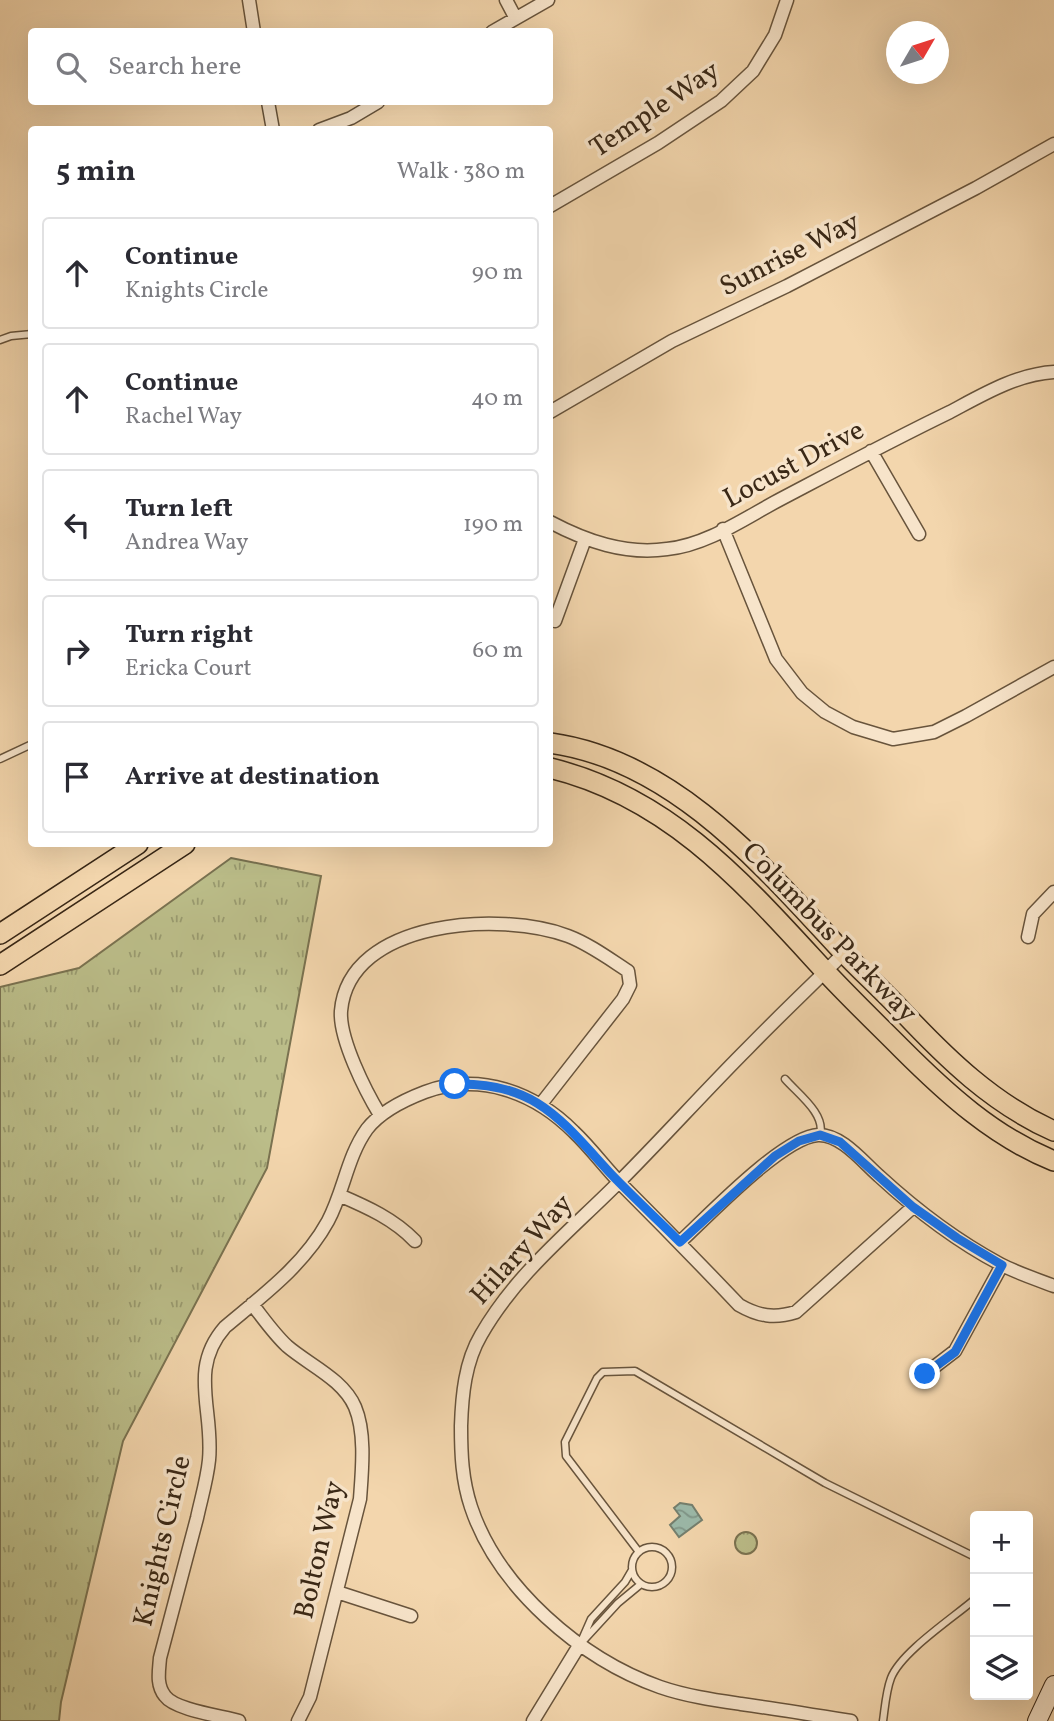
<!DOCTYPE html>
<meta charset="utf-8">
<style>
body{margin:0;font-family:Vollkorn,serif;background:#f7f7f7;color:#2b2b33}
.controls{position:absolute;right:21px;bottom:21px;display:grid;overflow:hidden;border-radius:7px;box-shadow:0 7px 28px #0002}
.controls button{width:63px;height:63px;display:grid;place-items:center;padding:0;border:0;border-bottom:2px solid #e1e1e2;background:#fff;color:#2b2b33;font:35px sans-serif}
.compass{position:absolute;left:886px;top:21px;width:63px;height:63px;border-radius:50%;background:#fff;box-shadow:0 7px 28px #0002;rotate:51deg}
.stop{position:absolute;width:21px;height:21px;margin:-16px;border:5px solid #1a73e8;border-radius:50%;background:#fff}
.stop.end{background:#1a73e8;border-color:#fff;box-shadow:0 2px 7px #0008}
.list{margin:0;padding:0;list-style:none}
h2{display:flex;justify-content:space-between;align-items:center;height:91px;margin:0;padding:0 28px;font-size:30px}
h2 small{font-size:23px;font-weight:400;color:#7c7c81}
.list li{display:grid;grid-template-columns:46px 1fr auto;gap:21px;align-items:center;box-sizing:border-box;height:112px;margin:0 14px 14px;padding:0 14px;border:2px solid #e1e1e2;border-radius:7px}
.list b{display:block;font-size:26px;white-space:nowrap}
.list p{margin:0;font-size:23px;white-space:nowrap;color:#7c7c81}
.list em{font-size:23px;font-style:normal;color:#7c7c81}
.icon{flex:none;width:38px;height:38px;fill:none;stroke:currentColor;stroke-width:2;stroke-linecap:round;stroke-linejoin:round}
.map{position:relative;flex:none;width:1054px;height:1721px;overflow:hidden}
.search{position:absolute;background:#fff;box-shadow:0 7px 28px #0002;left:28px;top:28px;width:525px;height:77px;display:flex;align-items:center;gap:18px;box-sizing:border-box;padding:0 24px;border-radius:7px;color:#7c7c81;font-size:26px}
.panel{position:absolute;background:#fff;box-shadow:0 7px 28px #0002;left:28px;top:126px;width:525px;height:721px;border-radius:7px}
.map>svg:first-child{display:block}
</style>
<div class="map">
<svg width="1054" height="1721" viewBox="0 0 1054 1721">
<defs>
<pattern id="grass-tufts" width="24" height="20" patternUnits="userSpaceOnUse" patternTransform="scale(1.75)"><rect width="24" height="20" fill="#bbbd89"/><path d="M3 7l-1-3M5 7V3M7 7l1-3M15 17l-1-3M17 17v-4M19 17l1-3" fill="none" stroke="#999a6f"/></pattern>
<pattern id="water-waves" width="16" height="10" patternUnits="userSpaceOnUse" patternTransform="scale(1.75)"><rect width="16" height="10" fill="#9bb9a9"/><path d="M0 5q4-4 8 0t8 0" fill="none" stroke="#7f9689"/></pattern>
</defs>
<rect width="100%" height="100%" fill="#f3d6ad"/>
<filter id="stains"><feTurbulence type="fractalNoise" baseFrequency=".00286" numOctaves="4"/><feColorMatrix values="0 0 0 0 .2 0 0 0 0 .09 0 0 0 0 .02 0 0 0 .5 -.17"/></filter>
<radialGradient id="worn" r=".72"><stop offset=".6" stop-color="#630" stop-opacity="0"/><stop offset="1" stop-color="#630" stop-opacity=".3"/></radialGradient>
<path fill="url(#grass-tufts)" stroke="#7a7250" stroke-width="2" d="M231 858 321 876 267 1168 123 1441 61 1702 59 1721H0V987L79 968Z
M735 1543a11 11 0 1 1 22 0a11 11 0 1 1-22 0Z"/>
<path fill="url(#water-waves)" stroke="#747f6e" stroke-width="2" d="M680 1503 692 1505 702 1520 679 1537 670 1525 680 1516 674 1508Z"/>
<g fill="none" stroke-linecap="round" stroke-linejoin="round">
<g stroke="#68543c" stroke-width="9">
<path id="lane" d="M0 340 11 336 32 334
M0 759 32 744
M785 1079C798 1094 826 1114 820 1135
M632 1567a20 20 0 1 1 40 0a20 20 0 1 1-40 0Z
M639 1552 566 1456 565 1442 597 1378 603 1372 635 1371 825 1483 975 1557
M584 1640 618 1603 641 1584
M580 1644 591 1619 625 1582 632 1570
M883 1721C885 1707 886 1691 891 1678 901 1652 953 1618 975 1599"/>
</g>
<g stroke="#68543c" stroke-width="15">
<path id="street" d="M249 0 254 32
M506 0 515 17
M492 32 548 0
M268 102 273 130
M319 130 351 118 378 102
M550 206 658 143 721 101 753 71 775 35 787 0
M550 412 672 341 787 286 976 188 1054 144
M871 451 919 534
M550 522C586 541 625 555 667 549 707 545 745 518 779 500 836 470 892 440 950 412 982 395 1017 374 1054 372
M723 529 776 659 802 693 825 712 853 727 893 739 934 732 966 716 1054 667
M555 621 585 539
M1028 937 1033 914 1054 892
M844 953C812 985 779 1016 748 1048 704 1092 662 1139 618 1183 570 1231 515 1275 481 1335 465 1362 462 1395 461 1426 461 1454 462 1480 471 1507 498 1588 581 1659 660 1687 686 1696 714 1700 741 1704 777 1709 814 1715 851 1721
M380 1115C366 1092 339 1039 341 1011 349 919 502 911 568 936 589 944 608 958 628 971L630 985 623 999 541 1104
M339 1195C367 1207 394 1219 415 1241
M680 1242C708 1216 783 1137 818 1135 841 1134 863 1162 879 1176 916 1210 955 1240 1000 1264 1017 1273 1036 1279 1054 1286
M252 1304C263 1318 274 1334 287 1346 309 1365 343 1379 355 1407 366 1433 362 1471 360 1499L310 1697 298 1721
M925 1374 955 1351 1002 1265
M337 1592 411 1616
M239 1721C222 1716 175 1710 165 1696 156 1685 159 1671 160 1658 172 1611 185 1565 197 1518 201 1499 207 1480 209 1460 214 1410 188 1369 225 1327 263 1295 304 1265 328 1221 344 1191 347 1157 367 1129 381 1111 404 1100 425 1092 480 1072 534 1092 574 1132 592 1149 606 1169 624 1187 663 1226 701 1265 739 1305 758 1316 774 1319 796 1312L913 1207
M533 1721 580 1644"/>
</g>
<g stroke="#3a2816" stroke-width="20">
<path id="secondary" d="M1037 1721 1054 1685"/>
</g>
<g stroke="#3a2816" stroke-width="22">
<path id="primary" d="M550 743C673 760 762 865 841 950 861 971 882 990 901 1010 946 1058 993 1104 1054 1131
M550 768C669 797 743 882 823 969 848 996 875 1022 901 1048 946 1093 994 1137 1054 1161
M0 934 138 844
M0 965 185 844"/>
</g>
<use href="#lane" stroke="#f7e4ca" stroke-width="6"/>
<use href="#street" stroke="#f7e4ca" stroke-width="12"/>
<use href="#secondary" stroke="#f7e4ca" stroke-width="18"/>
<use href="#primary" stroke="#f3d6ad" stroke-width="19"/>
</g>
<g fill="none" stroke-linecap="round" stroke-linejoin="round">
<path stroke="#1a73e8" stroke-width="9" d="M455 1084C536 1082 561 1120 611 1174 633 1197 657 1219 680 1242L775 1156 799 1141 820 1135 840 1142 913 1207 957 1238 1002 1265 955 1352 925 1374"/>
</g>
<g text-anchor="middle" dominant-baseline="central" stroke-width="7" stroke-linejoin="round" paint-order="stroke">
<g font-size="28" fill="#3a2816" stroke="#f7e4ca">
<text transform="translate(655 110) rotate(-34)">Temple Way</text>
<text transform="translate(790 255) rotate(-27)">Sunrise Way</text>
<text transform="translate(794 465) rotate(-28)">Locust Drive</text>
<text transform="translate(829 933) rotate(46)">Columbus Parkway</text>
<text transform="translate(522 1250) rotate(-48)">Hilary Way</text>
<text transform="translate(163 1541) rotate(-77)">Knights Circle</text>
<text transform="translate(320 1550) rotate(-77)">Bolton Way</text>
</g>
</g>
<rect width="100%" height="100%" filter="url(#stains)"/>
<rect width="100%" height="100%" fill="url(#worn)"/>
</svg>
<div class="controls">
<button>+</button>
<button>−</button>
<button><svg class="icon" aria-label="layers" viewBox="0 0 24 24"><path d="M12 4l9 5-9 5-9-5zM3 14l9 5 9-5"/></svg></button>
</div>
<svg class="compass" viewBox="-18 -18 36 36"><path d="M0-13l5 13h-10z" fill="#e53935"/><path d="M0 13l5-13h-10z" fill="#7c7c81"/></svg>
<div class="stop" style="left:455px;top:1084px"></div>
<div class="stop end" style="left:925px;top:1374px"></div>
<div class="search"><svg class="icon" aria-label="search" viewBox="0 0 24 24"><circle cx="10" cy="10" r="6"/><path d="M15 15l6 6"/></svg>Search here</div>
<section class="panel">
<h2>5 min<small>Walk · 380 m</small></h2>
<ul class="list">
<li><svg class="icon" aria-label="ahead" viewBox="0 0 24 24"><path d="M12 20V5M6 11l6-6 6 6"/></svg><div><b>Continue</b><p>Knights Circle</p></div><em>90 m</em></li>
<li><svg class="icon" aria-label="ahead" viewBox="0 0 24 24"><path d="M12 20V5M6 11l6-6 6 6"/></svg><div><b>Continue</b><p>Rachel Way</p></div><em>40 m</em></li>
<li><svg class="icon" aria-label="left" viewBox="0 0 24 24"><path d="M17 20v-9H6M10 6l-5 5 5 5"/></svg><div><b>Turn left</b><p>Andrea Way</p></div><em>190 m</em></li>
<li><svg class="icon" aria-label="right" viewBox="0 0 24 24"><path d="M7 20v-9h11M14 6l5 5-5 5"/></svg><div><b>Turn right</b><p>Ericka Court</p></div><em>60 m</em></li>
<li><svg class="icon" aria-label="arrive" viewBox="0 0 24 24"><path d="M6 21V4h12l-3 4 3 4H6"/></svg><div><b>Arrive at destination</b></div></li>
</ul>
</section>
</div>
